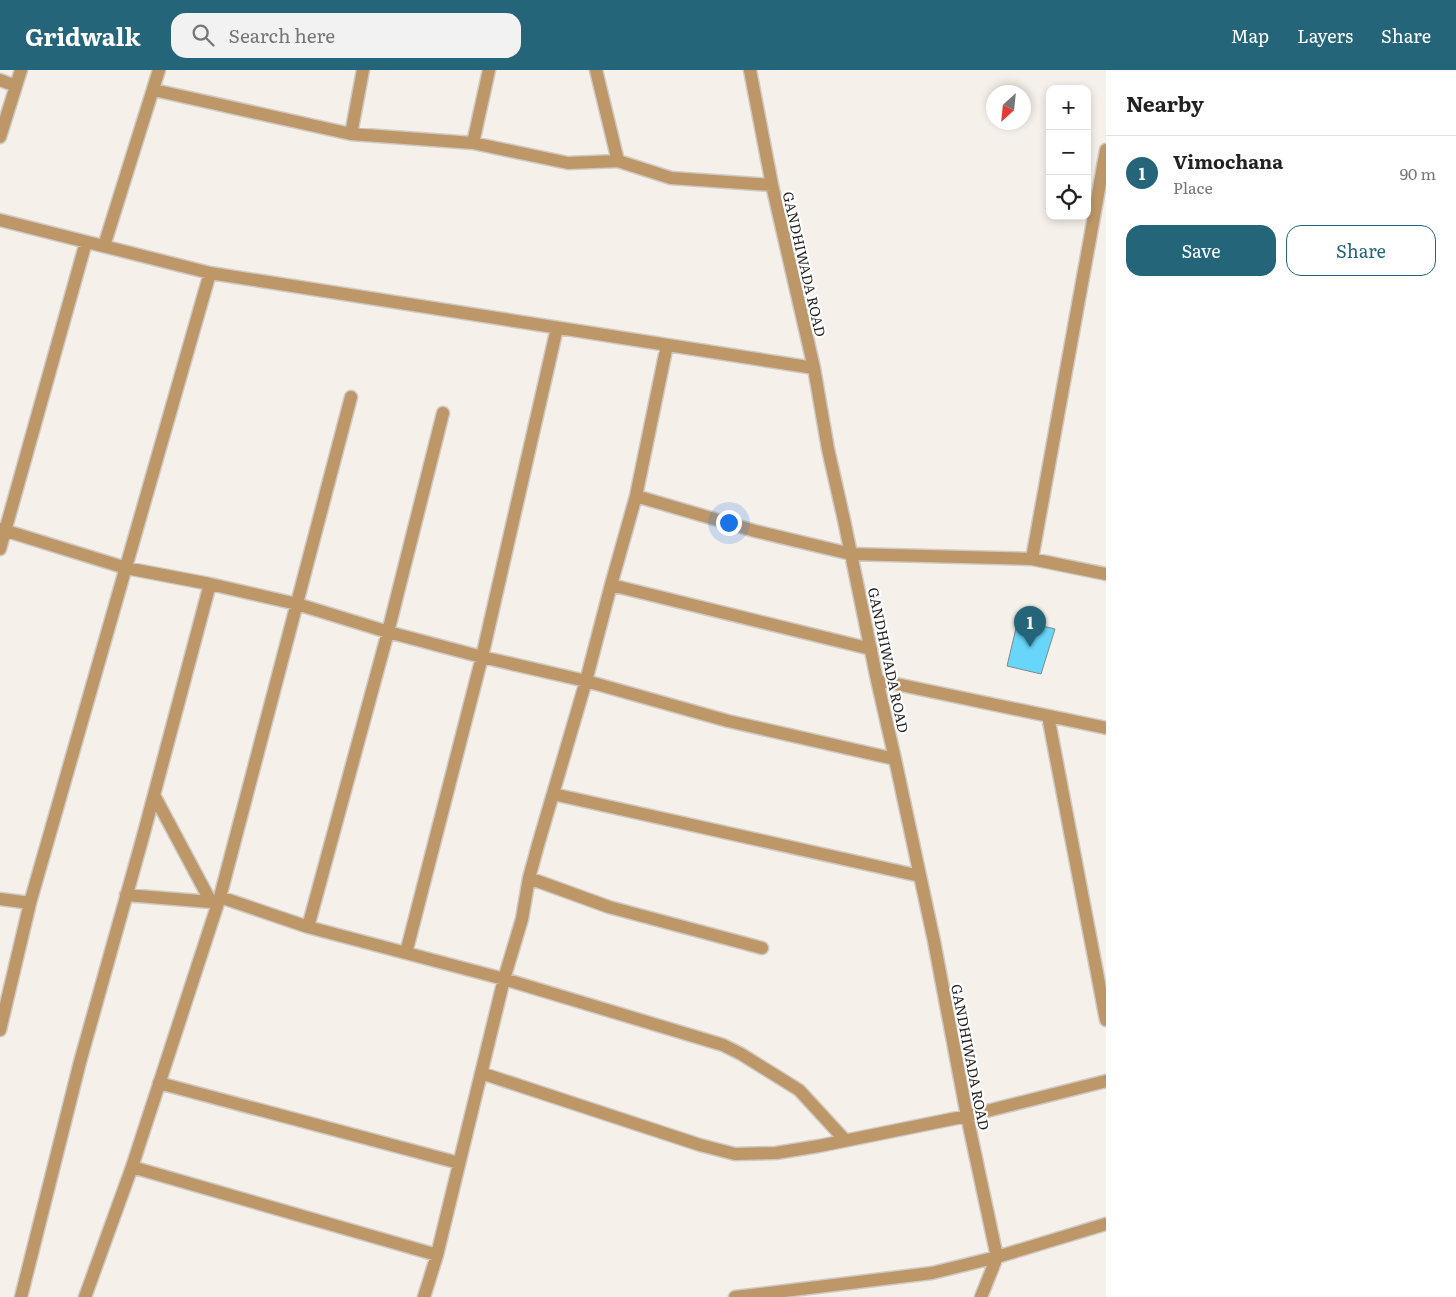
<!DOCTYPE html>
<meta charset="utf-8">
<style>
body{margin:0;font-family:Literata,serif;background:#f2f2f2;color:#222}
.controls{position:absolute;right:15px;top:15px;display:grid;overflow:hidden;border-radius:10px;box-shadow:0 2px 8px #0003}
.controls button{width:45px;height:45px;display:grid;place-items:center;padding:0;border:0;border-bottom:1px solid #e0e0e0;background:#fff;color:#222;font:25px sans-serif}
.compass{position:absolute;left:986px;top:15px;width:45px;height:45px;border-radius:50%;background:#fff;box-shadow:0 2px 8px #0003;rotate:207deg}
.you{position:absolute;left:728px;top:452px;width:18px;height:18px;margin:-12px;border:4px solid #fff;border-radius:50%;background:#1a73e8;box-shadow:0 0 0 8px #1a73e833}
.badge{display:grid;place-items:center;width:32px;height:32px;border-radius:50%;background:#246579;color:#fff;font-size:16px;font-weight:700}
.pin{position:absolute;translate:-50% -41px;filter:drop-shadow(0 1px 2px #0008)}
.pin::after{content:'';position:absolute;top:26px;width:18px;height:15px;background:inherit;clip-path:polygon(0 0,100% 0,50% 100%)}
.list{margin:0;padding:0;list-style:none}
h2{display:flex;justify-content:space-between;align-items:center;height:65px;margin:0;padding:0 20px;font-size:21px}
h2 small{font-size:16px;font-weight:400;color:#767676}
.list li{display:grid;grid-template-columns:32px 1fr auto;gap:15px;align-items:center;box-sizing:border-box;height:75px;padding:0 20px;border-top:1px solid #e0e0e0}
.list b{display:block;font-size:19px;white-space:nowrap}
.list p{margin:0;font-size:16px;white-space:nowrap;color:#767676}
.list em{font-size:16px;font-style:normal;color:#767676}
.actions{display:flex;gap:10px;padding:15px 20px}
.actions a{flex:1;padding:11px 0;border:1px solid #246579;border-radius:15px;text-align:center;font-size:18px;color:#246579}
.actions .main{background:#246579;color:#fff}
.icon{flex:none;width:28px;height:28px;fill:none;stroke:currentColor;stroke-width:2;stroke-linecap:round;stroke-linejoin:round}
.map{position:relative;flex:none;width:1106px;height:1227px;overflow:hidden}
header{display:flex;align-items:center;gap:30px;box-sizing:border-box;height:70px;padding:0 25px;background:#246579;color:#fff}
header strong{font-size:24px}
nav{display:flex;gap:28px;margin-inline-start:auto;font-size:18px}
.search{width:350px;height:45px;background:#f2f2f2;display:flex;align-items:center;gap:12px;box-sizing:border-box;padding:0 18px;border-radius:15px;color:#767676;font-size:19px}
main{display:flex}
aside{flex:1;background:#fff}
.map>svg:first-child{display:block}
</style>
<header>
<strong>Gridwalk</strong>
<div class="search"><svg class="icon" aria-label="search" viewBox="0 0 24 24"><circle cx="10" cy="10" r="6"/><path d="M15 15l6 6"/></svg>Search here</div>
<nav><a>Map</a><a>Layers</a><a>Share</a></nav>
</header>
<main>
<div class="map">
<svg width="1106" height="1227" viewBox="0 0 1106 1227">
<rect width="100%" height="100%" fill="#f6f0ea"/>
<path fill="#67d6fa" stroke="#80888b" d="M1018 550 1055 559 1041 604 1007 596Z"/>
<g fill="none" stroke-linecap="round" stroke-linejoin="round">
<g stroke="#d0cac5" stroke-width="15">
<path id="minor" d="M596 0 618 91
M750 0 772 115 814 298 828 379 844 450 877 610 895 689 934 871 967 1046 997 1187 981 1227
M0 10 16 16
M154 20 351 64 473 73 568 93 618 91 671 108 772 115
M351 64 363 0
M0 67 21 0
M473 73 489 0
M0 150 210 203 814 298
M104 176 159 0
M636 426 755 461 851 484 1032 489 1106 504
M0 459 126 498 210 514 297 534 388 562 482 587 586 611 728 651 895 689
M0 479 86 172
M1032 489 1106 80
M611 515 871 579
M877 610 1106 658
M1048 646 1106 950
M553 724 920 806
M529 808 609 837 762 878
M126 825 211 832 154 725
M220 827 308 857 504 909 723 975 741 984 799 1020 845 1070
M0 829 30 833
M308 857 388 562 443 343
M406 883 482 587 557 258
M0 960 30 833 210 203
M481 1003 700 1075 735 1084 776 1083 819 1076 967 1046 1106 1011
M159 1013 459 1093
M132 1097 437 1185
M21 1227 80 992 142 770 210 514
M85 1227 132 1097 220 827 351 327
M424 1227 437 1185 504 909 522 849 529 808 538 775 586 611 611 515 636 426 667 275
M735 1227 932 1203 997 1187 1106 1154"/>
</g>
<use href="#minor" stroke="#bd9768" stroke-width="12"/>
</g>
<g text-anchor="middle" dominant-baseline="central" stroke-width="4.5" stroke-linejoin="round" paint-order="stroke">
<g font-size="14" fill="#211f1d" stroke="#fefefe">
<text transform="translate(805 194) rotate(77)">GANDHIWADA ROAD</text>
<text transform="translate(889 590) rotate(78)">GANDHIWADA ROAD</text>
<text transform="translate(971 987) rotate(79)">GANDHIWADA ROAD</text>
</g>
</g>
</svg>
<div class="controls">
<button>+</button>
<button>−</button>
<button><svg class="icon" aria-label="locate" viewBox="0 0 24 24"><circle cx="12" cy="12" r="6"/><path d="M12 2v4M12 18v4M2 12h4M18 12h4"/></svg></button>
</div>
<svg class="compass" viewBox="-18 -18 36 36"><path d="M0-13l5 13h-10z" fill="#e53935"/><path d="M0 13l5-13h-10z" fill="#767676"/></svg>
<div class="you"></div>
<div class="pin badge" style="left:1030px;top:577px">1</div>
</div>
<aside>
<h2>Nearby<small></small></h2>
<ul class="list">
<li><span class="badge">1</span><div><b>Vimochana</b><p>Place</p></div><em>90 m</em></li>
</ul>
<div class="actions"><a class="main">Save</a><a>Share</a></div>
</aside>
</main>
